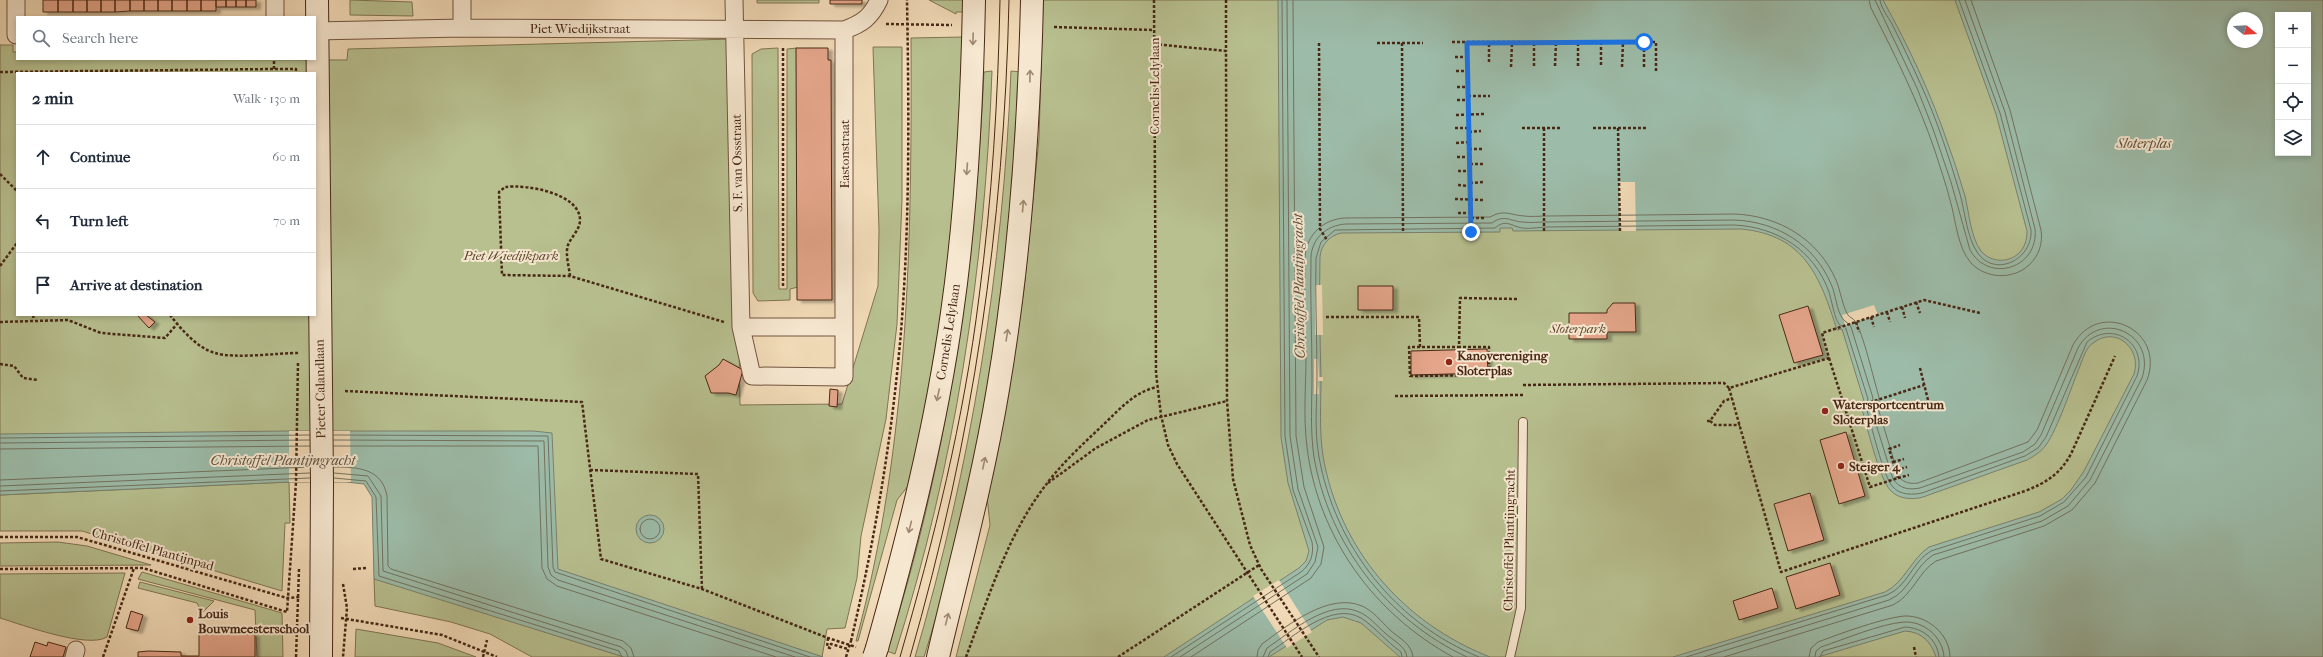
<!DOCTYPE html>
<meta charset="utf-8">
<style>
body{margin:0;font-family:"IM FELL French Canon",serif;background:#f2f2f3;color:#1f2937}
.controls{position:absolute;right:12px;top:12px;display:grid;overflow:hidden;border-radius:0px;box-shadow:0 2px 6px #0003}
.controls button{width:36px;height:36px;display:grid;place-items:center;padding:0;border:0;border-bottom:1px solid #e0e1e3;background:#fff;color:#1f2937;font:20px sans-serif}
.compass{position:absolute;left:2227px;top:12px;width:36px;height:36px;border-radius:50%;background:#fff;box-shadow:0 2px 6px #0003;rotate:108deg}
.stop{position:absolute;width:12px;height:12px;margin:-9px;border:3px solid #1a73e8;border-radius:50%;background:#fff}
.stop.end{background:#1a73e8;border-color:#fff;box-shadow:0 1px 4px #0008}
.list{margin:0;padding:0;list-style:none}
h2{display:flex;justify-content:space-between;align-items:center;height:52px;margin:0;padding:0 16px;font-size:17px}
h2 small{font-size:13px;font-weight:400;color:#747a83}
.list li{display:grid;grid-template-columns:26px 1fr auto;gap:12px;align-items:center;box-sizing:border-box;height:64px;padding:0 16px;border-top:1px solid #e0e1e3}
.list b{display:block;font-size:15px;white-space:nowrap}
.list em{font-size:13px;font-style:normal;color:#747a83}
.icon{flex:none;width:22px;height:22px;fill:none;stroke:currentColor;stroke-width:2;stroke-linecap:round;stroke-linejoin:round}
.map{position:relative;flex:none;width:2323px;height:657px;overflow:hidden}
.search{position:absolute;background:#fff;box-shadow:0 2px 6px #0003;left:16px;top:16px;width:300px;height:44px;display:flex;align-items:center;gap:10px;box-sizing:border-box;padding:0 14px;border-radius:0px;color:#747a83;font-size:15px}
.panel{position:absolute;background:#fff;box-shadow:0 2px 6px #0003;left:16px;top:72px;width:300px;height:244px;border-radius:0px}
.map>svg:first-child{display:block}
</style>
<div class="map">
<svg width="2323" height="657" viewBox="0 0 2323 657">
<defs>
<filter id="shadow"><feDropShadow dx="4.5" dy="2.5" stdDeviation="1" flood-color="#0004"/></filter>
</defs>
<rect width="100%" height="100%" fill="#f1dab7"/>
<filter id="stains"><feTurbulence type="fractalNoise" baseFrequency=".005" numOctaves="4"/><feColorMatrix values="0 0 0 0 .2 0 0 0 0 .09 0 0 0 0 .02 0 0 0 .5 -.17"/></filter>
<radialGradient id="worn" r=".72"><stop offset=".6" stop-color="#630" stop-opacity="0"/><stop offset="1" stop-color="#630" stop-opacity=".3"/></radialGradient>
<path fill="#b8c090" stroke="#807452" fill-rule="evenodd" d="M350 0 412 2 413 16 350 15Z
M757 0H819V3H757Z
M929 0H965L964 12H956V14Z
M1043 0H2038L2200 446 1977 657H956L990 525 987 496 1008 397 1024 289 1039 139Z
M964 37 961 123 949 252 941 317 919 442 908 486 897 500 858 641H856C909 445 912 240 911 38Z
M734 39 740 405 842 404 878 286 879 230 873 47H902V200L897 324 886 419 861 536 857 578 845 628 827 629 822 657 539 569 502 450 0 440V45H13V52H17V59L347 60 348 49ZM17 73H315V315H17Z
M778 48 779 289H787V49L797 48 798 287 790 289V300L758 301 753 293 752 54 761 49Z
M992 71C985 268 955 466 895 654L887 651C947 466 975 266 984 72Z
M1011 71 1021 72C1016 136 1014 201 1006 264 990 397 964 530 924 657H915C971 466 1003 270 1011 71Z
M289 482 290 523H285L282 591 82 531H0V495Z
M58 542 87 546 151 565 0 566V543Z
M142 572 282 613 283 657H257L255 610 138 579Z
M125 573 107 637C88 649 23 625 0 618V574Z
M374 579 382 580 624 657H532L490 634 451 622 375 606Z
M140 582 214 601 202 613 197 603 138 588Z
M356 629 438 643 476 657H355Z"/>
<path fill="#9cbba8" stroke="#7a806d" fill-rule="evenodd" d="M1278 0H1883C1909 47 1932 96 1949 147 1955 163 1960 180 1965 196 1969 213 1971 238 1981 251 1991 263 2009 263 2019 253 2025 247 2027 240 2027 231L1996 114 1955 0H2323V657H1936C1931 642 1922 632 1905 631L1818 657H1673L1885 592C1905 582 1911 559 1929 547L2039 512 2062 499 2071 490 2084 471 2134 374C2142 349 2116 325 2093 343 2086 348 2083 358 2080 366 2071 388 2058 428 2046 445 2041 452 2034 456 2027 460L1923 497C1912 500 1899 499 1891 491 1879 480 1866 421 1860 403L1864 401 1842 329 1837 330C1820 277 1805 235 1741 229L1513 231 1512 228H1500V232L1341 233C1329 236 1321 245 1320 257 1319 298 1320 338 1321 379 1321 403 1319 430 1323 456 1339 549 1403 623 1490 657H1400L1361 623 1343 617 1327 620 1269 657H1164L1299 568 1306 561 1309 551 1288 483 1281 437ZM2278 15H2308V153H2278ZM2233 18H2257V42H2233Z
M289 431H533L552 433 558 569 823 657H624L374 579 372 497 364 484 346 482H289L0 495V434Z
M636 529a14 14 0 1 1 28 0a14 14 0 1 1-28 0Z"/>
<path fill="#f1dab7" d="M1619 182H1635L1636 231H1620Z
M1315 285H1322L1323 335H1315Z
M1874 305 1878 315 1845 325 1842 315Z
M1314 359H1318L1319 377H1323V381H1318L1319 394H1314Z
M289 431H350L351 482H289Z
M1279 580 1312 632 1287 648 1253 596Z"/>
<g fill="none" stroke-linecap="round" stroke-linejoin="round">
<path stroke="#72725e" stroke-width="1" d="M1869 0 1871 8C1895 55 1918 101 1935 151 1940 167 1946 184 1950 200 1956 220 1957 247 1971 263 1986 279 2013 280 2029 265 2039 256 2043 243 2041 230L2010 110 1971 0
M1875 0 1917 88 1933 129 1951 182 1970 250C1989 284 2039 268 2035 229L2005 112 1965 0
M1880 0C1881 8 1888 17 1892 24 1902 44 1912 65 1921 85 1937 120 1949 157 1960 194 1965 212 1967 237 1977 252 1995 279 2033 259 2031 230L2000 113 1959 0
M334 435 548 436 553 567 555 572 810 657
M0 438 310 435
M334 440 544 441 548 567 551 575 558 580 795 657
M0 443 310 440
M334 446H538L542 568 547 579 557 586 776 657
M0 449 310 446
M334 467C357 467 382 468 387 496L388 566 391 569 623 641 631 648 634 657
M334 473 368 476 381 496 383 571 621 647 626 651 628 657
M334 478 366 481 376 497 379 576 619 651 622 657
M0 480 310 467
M0 486 310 473
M0 491 310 478
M640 529a10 10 0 1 1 20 0a10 10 0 1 1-20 0Z
M1171 657 1301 572C1311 564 1314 554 1312 542L1293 490 1285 436 1282 0
M1180 657 1307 574 1315 562 1318 547 1298 489 1290 436 1287 0
M1191 657 1311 578 1321 564 1324 547 1304 487 1296 436 1293 0
M1257 657 1258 650 1262 644C1288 625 1329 592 1362 606 1373 611 1381 621 1390 630 1399 638 1412 644 1413 657
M1263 657 1267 648C1291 632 1329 598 1359 612 1369 616 1377 626 1385 633 1392 640 1406 646 1407 657
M1268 657 1270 652C1293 637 1332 601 1361 618 1375 627 1387 642 1401 652L1402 657
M1453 657C1374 614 1318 537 1307 447 1303 416 1306 386 1306 356 1305 323 1304 289 1305 256 1307 234 1324 219 1345 218L1490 217C1504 209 1510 215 1524 216 1532 217 1540 216 1547 216L1735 214C1779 216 1818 239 1836 280 1840 289 1843 308 1848 315 1849 317 1853 318 1855 321 1863 332 1874 381 1879 397L1878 408 1899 477C1904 483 1911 484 1918 483L2028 442 2037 430 2073 345C2099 298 2166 330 2147 380L2095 483 2072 510 2044 526 1936 561C1918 572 1913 595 1893 605L1724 657
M1467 657C1387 620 1329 544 1314 457 1310 430 1312 403 1312 376 1312 336 1310 297 1311 257 1312 238 1327 225 1346 224L1492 223C1504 214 1510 221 1522 222 1530 223 1539 222 1547 222L1735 220C1777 222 1814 244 1831 284 1836 294 1836 310 1843 319 1845 322 1849 323 1851 327L1873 398 1871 408 1893 479C1900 489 1909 490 1920 488L2023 452 2035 444 2041 435 2078 348C2100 308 2157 334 2142 378L2090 480 2068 506 2042 521 1933 555C1914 567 1910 591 1889 600L1704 657
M1479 657C1395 623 1335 546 1319 457 1314 430 1317 403 1317 376 1317 336 1315 297 1316 258L1321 242 1335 230 1495 228C1504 220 1509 224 1518 227 1526 230 1539 227 1547 227L1734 225C1777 227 1814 250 1829 292 1831 298 1835 320 1839 324 1841 327 1844 325 1846 329L1868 399 1866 407C1871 423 1883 477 1893 487 1900 495 1912 495 1922 493L2025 456 2038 448 2046 437 2087 342C2113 320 2148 344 2137 376L2086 477 2064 502 2040 516 1931 551C1912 562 1908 586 1887 595L1686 657
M1809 657 1811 648 1818 642C1839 634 1883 618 1904 616 1927 615 1950 634 1950 657
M1815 657 1816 651 1821 647C1845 639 1880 624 1904 622 1924 621 1943 637 1944 657
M1820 657 1823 651 1905 627C1923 628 1937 639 1939 657"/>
</g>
<path fill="#e4a58a" stroke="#482815" filter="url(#shadow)" d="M43 0H58V12H43Z
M58 0H73V12H58Z
M73 0H87V12H73Z
M87 0H101V12H87Z
M101 0H115V12H101Z
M115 0H130V11L115 12Z
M130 0H144V11H130Z
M144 0H158V11H144Z
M158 0H172V11H158Z
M172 0H187V11H172Z
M187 0H201V11H187Z
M201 0H216V11H201Z
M216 0H226V7H216Z
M226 0H236V7H226Z
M236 0H246V7H236Z
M246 0H256V7H246Z
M830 0H862V4H830Z
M796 48H828V60H831L832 300H797Z
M1358 286H1393V310H1358Z
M1613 303H1635L1636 332H1607V339H1569V313H1607V310Z
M1808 306 1823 355 1794 363 1779 315Z
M137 315H146L155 322 149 328Z
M1487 349 1488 373 1411 375V351Z
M723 359 743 370 736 395 728 393H711L705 376 719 365Z
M830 389 838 390 837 407 829 406Z
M1846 432 1865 496 1839 504 1820 440Z
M1810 493 1824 540 1788 551 1774 504Z
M1830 563 1840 595 1796 609 1786 577Z
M1772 588 1778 608 1739 620 1733 601Z
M131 611 143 615 138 631 126 628Z
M224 633 255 634V657H138V652L148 651 181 652V656H199V634Z
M35 642 47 646 48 642 66 647 63 657H30Z"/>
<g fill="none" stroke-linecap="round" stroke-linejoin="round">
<g stroke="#72543e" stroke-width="10">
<path id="lane" d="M1510 657 1521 608 1523 422"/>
</g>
<g stroke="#72543e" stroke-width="19">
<path id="street" d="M275 0V17
M734 0 741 327 752 376 844 377V30C862 24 871 17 879 0
M462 28V0
M315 31 462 28 844 30
M16 35V0
M741 327H844
M74 657 76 650"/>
</g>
<g stroke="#482815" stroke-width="24">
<path id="secondary" d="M317 0 322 482 321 657
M877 648C908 538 936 427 952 313 967 209 972 105 974 0
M938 657C959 568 983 480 998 389 1020 260 1029 131 1032 0"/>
</g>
<path stroke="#482815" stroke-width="2.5" stroke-dasharray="3 2" stroke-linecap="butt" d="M1154 0 1156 373 1161 415 1168 445 1177 464 1302 657
M1226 0V51
M886 24 952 25
M1054 27 1154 30
M1452 42H1656V73
M1319 43 1320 229 1327 240
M1377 43H1423
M1402 43 1403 232
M1467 43 1471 232
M1154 44 1226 51 1227 401 1233 479 1250 545 1261 569 1319 657
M1455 57H1467
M1489 62V43
M1601 65V42
M1534 66V42
M1555 66 1556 42
M1578 66V43
M1511 67 1512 43
M1622 67 1623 42
M1644 67V42
M274 69V59
M1456 71H1468
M0 72 274 69H296V71
M1457 87H1468
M1468 96H1490
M1457 100H1468
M1456 115 1484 114
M1455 128H1469
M1522 128H1560
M1593 128H1647
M1618 128 1620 231
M1469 132 1481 131
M1456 143 1469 142
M1469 149H1483
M1457 157H1469
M1470 164H1484
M1458 171H1470
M0 174 17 191
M1470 183 1484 182
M1458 185 1470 186
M1455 199 1483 200
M1458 213H1471
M1471 218H1485
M1544 231V128
M0 266 17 243
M570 276C569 266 565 254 568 245 571 237 580 230 580 220 580 193 525 184 505 187L499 192 502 275 570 276 724 322
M783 286V48
M1916 302 1920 313
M1902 307 1905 318
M1887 312 1890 322
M33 315 34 320
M170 315C181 329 197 348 215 353 235 359 277 353 299 353
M1326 317H1419L1420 347H1459L1460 298 1518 299
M1871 317 1874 327
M0 322 68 320 101 333 165 338 177 324
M1856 322 1859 332
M1420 347H1409L1410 376 1489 375V347H1459
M1829 358 1870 487 1898 478 1889 449 1900 445
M0 364 14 366 23 378 38 380
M1920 368 1929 404
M1523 385 1724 383 1729 388 1829 358 1822 333 1924 300 1980 313
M1729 388 1781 572 2025 491C2046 483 2060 474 2071 454L2115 356
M345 391 582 402 601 559 702 589 828 638 856 647
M1395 396 1523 395
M1846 410 1924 385
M1707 421H1710L1724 401 1732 398
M1710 421 1715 425H1740
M1893 462 1904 459
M590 470 698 474 702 589
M1896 470 1907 467
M1898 478 1909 475
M1048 483 1096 448 1148 420 1227 401
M0 537H77L287 598 301 597
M0 569 143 568 287 612 296 482 298 361
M353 569 366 568
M343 584 347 608 343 657
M341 618 442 635 497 657
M828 638 827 647 830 648 831 644 848 649
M851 641C874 543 891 444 900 343 910 230 909 114 907 0
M1914 647 1916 657
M103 657 134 568
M296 657 299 569
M483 657 487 640
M966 657C988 599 1007 536 1045 486 1061 464 1083 444 1103 425 1120 409 1134 392 1157 387
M1118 657 1259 565"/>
<use href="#lane" stroke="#f6e7d0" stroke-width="8"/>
<use href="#street" stroke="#f6e7d0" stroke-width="17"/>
<use href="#secondary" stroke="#f6e7d0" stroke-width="22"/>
<path stroke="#482815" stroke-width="1" d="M900 657C934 539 964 419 979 297 992 199 998 100 1000 0
M910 657C973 438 1004 227 1009 0"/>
<g stroke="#482815" stroke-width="24" stroke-linecap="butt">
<path id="secondary-bridge" d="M874 657 877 648"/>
</g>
<path stroke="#482815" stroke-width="2.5" stroke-dasharray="3 2" stroke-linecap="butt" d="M846 657 851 641"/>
<use href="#secondary-bridge" stroke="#f6e7d0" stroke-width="22"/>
</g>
<defs><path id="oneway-shaft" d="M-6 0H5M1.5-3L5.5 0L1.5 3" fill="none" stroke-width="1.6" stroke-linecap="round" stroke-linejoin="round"/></defs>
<g stroke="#9f8872">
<use href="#oneway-shaft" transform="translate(973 39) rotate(92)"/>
<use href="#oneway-shaft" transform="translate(1030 76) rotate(-89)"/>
<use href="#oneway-shaft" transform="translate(967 169) rotate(94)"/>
<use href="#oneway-shaft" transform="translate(1023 206) rotate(-85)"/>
<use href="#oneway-shaft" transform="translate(1007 335) rotate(-81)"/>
<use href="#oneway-shaft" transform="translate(938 395) rotate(102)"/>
<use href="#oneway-shaft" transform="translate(984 463) rotate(-78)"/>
<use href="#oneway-shaft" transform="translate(910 527) rotate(104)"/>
<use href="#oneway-shaft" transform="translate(947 619) rotate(-76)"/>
</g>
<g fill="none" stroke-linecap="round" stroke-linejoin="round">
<path stroke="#1a73e8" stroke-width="5" d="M1471 232 1467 43 1644 42"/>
</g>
<g fill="#8f2418" stroke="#f6e7d0" stroke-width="1.5">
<circle cx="1449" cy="362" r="4"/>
<circle cx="1825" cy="411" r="4"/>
<circle cx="1841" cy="466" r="4"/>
<circle cx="190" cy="620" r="4"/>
</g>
<g text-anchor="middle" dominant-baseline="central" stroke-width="4" stroke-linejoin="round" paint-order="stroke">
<g font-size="13" fill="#482815" stroke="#f6e7d0">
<text x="580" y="28">Piet Wiedijkstraat</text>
<text transform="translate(1154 86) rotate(-90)">Cornelis Lelylaan</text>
<text transform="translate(844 154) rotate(-90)">Eastonstraat</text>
<text transform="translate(737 163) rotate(-91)">S. F. van Ossstraat</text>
<text transform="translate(948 332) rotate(-81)">Cornelis Lelylaan</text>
<text transform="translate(320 389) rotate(-91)">Pieter Calandlaan</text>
<text transform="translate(1509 540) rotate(-89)">Christoffel Plantijngracht</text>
<text transform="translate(153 549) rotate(16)">Christoffel Plantijnpad</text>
</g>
<g font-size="13" font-style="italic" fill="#5e462e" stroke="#f6e7d0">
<text x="511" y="255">Piet Wiedijkpark</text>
<text x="1578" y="328">Sloterpark</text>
</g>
<g font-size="13" font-weight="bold" fill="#482815" stroke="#f6e7d0" text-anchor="start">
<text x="1457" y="355">Kanovereniging<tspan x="1457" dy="15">Sloterplas</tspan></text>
<text x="1833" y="404">Watersportcentrum<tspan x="1833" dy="15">Sloterplas</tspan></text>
<text x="1849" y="466">Steiger 4</text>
<text x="198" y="613">Louis<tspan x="198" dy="15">Bouwmeesterschool</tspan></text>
</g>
<g font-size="14" font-style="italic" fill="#5d4d3a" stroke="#f6e7d0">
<text x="2144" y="143">Sloterplas</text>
<text transform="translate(1299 286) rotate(-91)">Christoffel Plantijngracht</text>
<text x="283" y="460">Christoffel Plantijngracht</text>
</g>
</g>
<rect width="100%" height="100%" filter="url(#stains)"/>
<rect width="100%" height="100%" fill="url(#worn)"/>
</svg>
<div class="controls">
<button>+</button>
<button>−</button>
<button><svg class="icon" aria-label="locate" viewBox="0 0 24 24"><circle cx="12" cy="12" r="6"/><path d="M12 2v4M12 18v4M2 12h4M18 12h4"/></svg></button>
<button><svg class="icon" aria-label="layers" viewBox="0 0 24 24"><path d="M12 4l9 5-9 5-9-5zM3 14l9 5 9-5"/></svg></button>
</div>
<svg class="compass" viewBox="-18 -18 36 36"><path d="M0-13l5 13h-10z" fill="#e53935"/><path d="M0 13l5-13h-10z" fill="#747a83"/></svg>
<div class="stop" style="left:1644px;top:42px"></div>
<div class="stop end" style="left:1471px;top:232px"></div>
<div class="search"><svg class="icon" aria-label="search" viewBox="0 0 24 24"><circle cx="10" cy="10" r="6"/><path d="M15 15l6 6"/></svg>Search here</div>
<section class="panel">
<h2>2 min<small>Walk · 130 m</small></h2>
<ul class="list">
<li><svg class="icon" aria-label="ahead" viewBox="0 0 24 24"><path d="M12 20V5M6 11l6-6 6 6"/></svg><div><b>Continue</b></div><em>60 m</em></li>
<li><svg class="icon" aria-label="left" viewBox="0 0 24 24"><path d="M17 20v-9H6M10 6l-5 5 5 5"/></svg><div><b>Turn left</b></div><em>70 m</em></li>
<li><svg class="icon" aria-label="arrive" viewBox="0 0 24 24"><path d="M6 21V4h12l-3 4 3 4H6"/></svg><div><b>Arrive at destination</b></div></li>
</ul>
</section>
</div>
